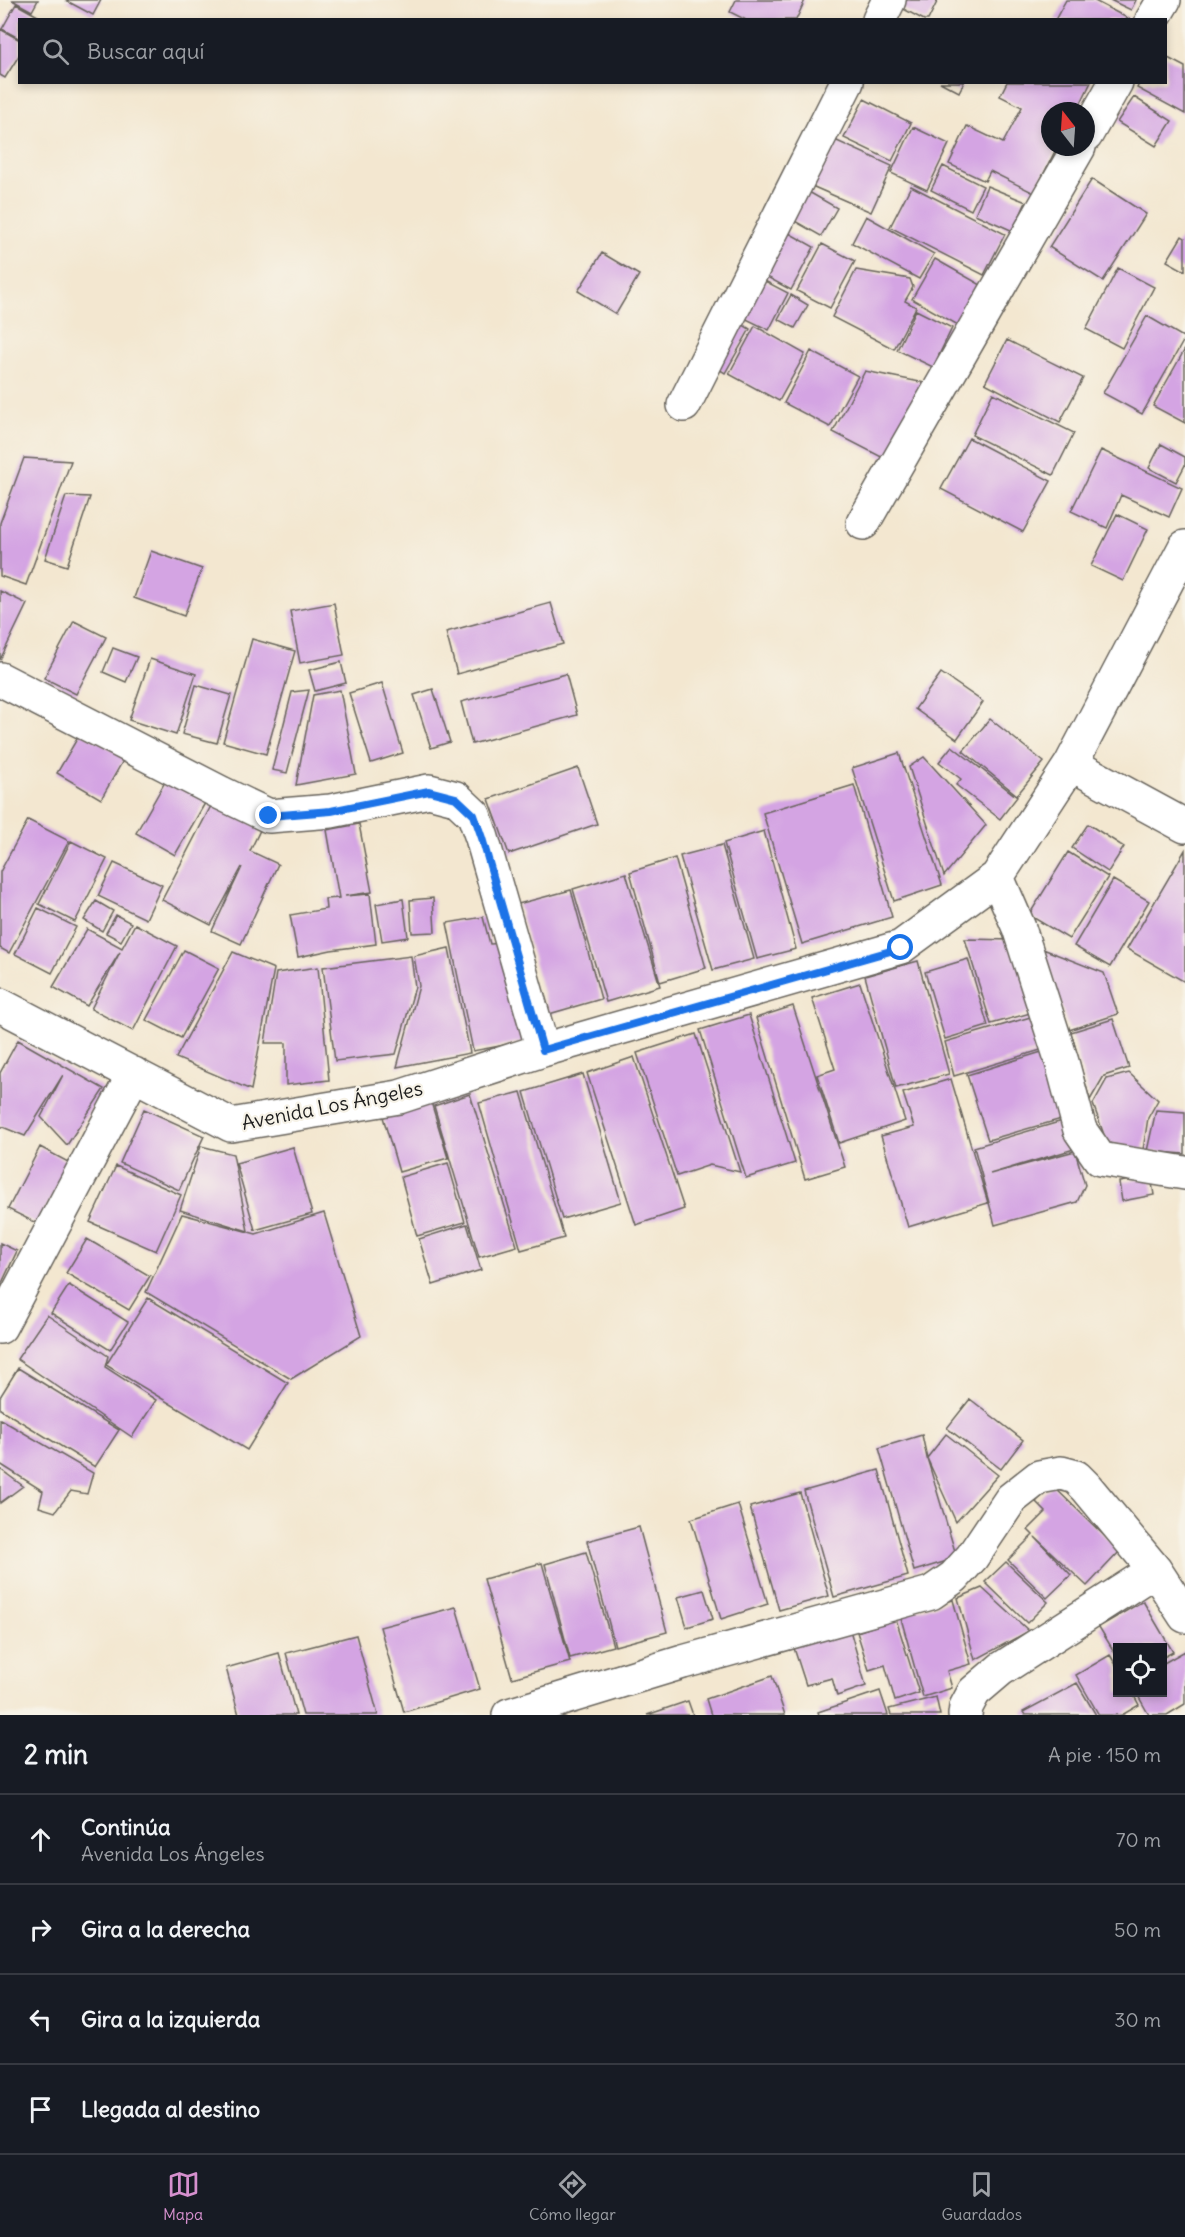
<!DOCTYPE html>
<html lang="es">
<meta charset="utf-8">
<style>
body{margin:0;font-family:Delius,sans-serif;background:#20242c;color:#f1f3f6}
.controls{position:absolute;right:18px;bottom:18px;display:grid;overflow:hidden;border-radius:0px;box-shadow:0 3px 9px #0003}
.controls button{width:54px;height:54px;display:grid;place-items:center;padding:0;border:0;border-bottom:2px solid #363941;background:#171b24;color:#f1f3f6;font:30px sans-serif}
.compass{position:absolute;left:1041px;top:102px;width:54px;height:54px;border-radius:50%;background:#171b24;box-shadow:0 3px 9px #0003;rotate:343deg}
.stop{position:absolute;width:18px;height:18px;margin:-14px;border:4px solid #1a73e8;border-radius:50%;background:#fff}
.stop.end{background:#1a73e8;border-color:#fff;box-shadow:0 2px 6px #0008}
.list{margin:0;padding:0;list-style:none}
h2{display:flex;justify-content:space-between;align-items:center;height:78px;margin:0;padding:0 24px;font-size:26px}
h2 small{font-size:20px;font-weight:400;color:#9ea1a6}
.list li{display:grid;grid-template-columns:39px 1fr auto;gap:18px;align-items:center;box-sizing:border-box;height:90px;padding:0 24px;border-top:2px solid #363941}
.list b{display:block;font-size:22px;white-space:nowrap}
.list p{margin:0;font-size:20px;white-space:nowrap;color:#9ea1a6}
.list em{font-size:20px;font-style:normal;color:#9ea1a6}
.icon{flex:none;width:33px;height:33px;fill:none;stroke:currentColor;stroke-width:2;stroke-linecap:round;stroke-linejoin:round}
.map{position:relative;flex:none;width:1185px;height:1715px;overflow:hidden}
.search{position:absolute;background:#171b24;box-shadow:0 3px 9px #0003;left:18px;right:18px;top:18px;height:66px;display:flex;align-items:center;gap:15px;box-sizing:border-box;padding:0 21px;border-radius:0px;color:#9ea1a6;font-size:22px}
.sheet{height:438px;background:#171b24}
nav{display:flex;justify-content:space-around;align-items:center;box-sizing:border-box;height:84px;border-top:2px solid #363941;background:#171b24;font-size:16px;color:#9ea1a6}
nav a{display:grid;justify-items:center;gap:3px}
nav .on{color:#d690ce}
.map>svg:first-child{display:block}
</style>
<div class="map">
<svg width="1185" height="1715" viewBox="0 0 1185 1715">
<rect width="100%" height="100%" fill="#f7f3e8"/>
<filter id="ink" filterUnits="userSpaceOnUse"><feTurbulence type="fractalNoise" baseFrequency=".0167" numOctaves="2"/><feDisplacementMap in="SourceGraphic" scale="12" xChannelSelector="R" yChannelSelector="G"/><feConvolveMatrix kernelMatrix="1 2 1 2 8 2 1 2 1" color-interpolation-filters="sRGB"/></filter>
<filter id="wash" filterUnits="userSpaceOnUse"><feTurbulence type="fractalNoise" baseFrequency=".008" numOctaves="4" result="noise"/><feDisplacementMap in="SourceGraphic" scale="24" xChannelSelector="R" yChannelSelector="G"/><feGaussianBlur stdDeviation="1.35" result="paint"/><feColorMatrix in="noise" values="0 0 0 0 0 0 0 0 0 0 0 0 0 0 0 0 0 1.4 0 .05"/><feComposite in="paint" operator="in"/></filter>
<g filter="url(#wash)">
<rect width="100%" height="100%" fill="#f3e7d0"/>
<g id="blocks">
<path fill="#d4a4e3" d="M12 0H38L32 11Z
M65 0H101L93 15Z
M736 0H805L796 20H746L730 12Z
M896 0H938L928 20H924L894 4Z
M1066 0H1093L1131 20H1055Z
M1110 0H1136L1131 10Z
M16 4 45 20H20V39L2 29Z
M0 29 20 40V54L5 78 0 75Z
M1166 57 1185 67V114L1137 88 1140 82H1166Z
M940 82H964L959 92Z
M1007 82H1091L1077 111H1050V147H1057L1034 193 990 171 985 181 949 164 967 126 1003 143 1022 107 1000 96Z
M1134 97 1172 121 1156 146 1117 122Z
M864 99 911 123 892 161 844 138Z
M913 127 949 144 927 190 891 173Z
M826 136 892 166 871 212 805 183Z
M943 166 983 186 971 210 931 190Z
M1092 179 1146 214 1103 281 1049 247Z
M911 186 1005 234 984 275 890 227Z
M987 186 1026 202 1013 231 975 214Z
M800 187 837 208 821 236 784 215Z
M866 216 934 254 919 279 852 243Z
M780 228 814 247 791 290 756 271Z
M1182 236 1185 238V271L1167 261Z
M822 244 855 261 830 308 797 291Z
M602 253 639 275 616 314 578 291Z
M935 259 981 285 958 325 912 299Z
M1118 268 1154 287 1122 348 1086 329Z
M856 270 910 279 913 287 905 301 916 307 894 349 832 317Z
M755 276 788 293 769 330 736 314Z
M791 295 808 305 795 328 778 319Z
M916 310 952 328 933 367 897 350Z
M1147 316 1185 338 1142 414 1103 393Z
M733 319 750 329 725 373 709 363Z
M755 326 805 354 779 401 729 374Z
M1007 340 1083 378 1060 422 985 383Z
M1185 349V423L1153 406Z
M811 351 858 376 830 427 784 403Z
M865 371 935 385 893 463 833 432Z
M993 393 1074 433 1053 475 972 435Z
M969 438 1051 481 1023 532 941 489Z
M1161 444 1185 457V465L1176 482 1149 468Z
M1101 450 1182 488 1169 517 1121 495 1107 528 1071 511Z
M24 458 71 461 26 585 0 576V523Z
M66 496 90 497 67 566 45 559Z
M1117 514 1148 529 1123 581 1091 566Z
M151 551 202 569 184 616 134 598Z
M0 591 27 604 0 660Z
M334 603 344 655 300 663 290 611Z
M551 603 563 644 457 674 446 632Z
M74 621 106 637 76 694 44 678Z
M252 639 295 651 266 754 223 742Z
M113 648 137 657 126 682 103 672Z
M150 659 196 674 176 735 129 720Z
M341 662 346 683 315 691 309 670Z
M941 673 983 702 957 739 915 709Z
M566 674 577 715 472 744 461 702Z
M382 683 403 753 371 763 349 693Z
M196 685 231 695 217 743 182 734Z
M433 689 450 742 431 748 414 695Z
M309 690 287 773 272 770 292 692Z
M340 690 356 774 296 785 313 695Z
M990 719 1044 762 1017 795 963 751Z
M81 732 125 757 101 799 57 773Z
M952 746 1017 797 1000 819 956 785 961 779 939 762Z
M899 753 942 885 894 901 852 768Z
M924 757 986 825 944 876 909 767Z
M578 768 597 824 509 854 489 799Z
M169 775 208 798 175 855 136 833Z
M854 785 892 917 802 944 763 813Z
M212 804 261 828 250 851 278 864 241 944 212 931 242 867 211 925 162 900Z
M28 820 69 841 9 953 0 948V872Z
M359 824 372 892 345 896 370 894 376 944 331 950 298 957 290 915 326 909 325 899 339 898 327 830Z
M1088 824 1124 847 1108 872 1072 848Z
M764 831 796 949 757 959 724 843Z
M71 841 107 859 75 922 39 904Z
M722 845 754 959 713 970 680 856Z
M1185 850V982L1127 949Z
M1068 852 1108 877 1069 939 1029 915Z
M675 858 706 968 660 982 630 872Z
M114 863 162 885 146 919 98 896Z
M626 873 660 986 606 1002 573 889Z
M1113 880 1149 901 1110 967 1074 946Z
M571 890 601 999 549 1014 518 904Z
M433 898 435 932 412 933 410 900Z
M403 899 408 937 382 941 376 904Z
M96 901 113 911 102 931 84 920Z
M38 908 76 927 52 973 15 954Z
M116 915 131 923 121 941 106 933Z
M483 917 490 944 508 943 531 1040 473 1051 447 923Z
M135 924 177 946 133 1031 91 1009 120 952 87 1006 53 987 87 929 122 948Z
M965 939 1013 940 1034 1012 991 1024Z
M449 948 470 1053 397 1067 419 986 414 956Z
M1043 949 1104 973 1118 1014 1069 1030Z
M184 950 219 968 181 1038 146 1020Z
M233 952 274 969 251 1090 176 1058Z
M411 956 415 987 396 1054 335 1061 323 967Z
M968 959 988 1026 945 1039 925 972Z
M918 961 949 1074 896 1088 865 976Z
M318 967 329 1080 286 1085V1043H265L276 973Z
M860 983 905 1121 839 1143 817 1075 835 1069 812 998Z
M793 1006 845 1167 805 1179 756 1018Z
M749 1015 795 1163 746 1178 700 1030Z
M1034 1016 1044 1049 954 1076 945 1042Z
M1113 1019 1129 1068 1104 1076 1090 1100 1071 1032Z
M696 1034 740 1172 710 1165 677 1176 637 1053Z
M18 1040 104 1089 67 1145 41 1117 63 1075 25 1136 0 1126V1073Z
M1045 1051 1065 1118 988 1140 967 1075Z
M634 1057 684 1209 636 1225 587 1073Z
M1129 1073 1158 1100 1148 1118 1143 1150 1107 1143 1093 1104 1107 1079Z
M583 1074 621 1202 562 1219 524 1092Z
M951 1079 988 1203 908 1227 881 1136 914 1127 903 1093Z
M521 1092 564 1238 521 1250 479 1103Z
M470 1094 517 1246 479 1257 434 1106Z
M431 1102 448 1158 399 1172 383 1117Z
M144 1109 204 1136 179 1190 120 1163Z
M1156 1110 1185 1112V1154L1147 1151Z
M1066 1120 1074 1149 990 1174 1075 1151 1085 1185 1077 1202 995 1225 974 1147Z
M201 1146 233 1154 248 1231 180 1210Z
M40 1147 70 1163 38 1224 8 1209Z
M293 1147 312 1214 255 1230 236 1163Z
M448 1163 465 1222 417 1236 401 1177Z
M116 1166 181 1195 156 1251 90 1222Z
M1151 1177 1154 1195 1122 1201 1119 1182Z
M324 1213 361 1336 291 1379 146 1292 182 1214 256 1234Z
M467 1224 481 1270 433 1285 419 1239Z
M87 1239 150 1276 129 1310 66 1273Z
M0 1243 17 1251 0 1287Z
M69 1285 128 1322 110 1350 51 1313Z
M148 1298 288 1383 247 1450 106 1365Z
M47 1315 108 1356 105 1367 156 1400 132 1437 17 1359Z
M18 1368 119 1430 95 1467 0 1409V1397Z
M970 1399 1023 1440 1001 1469 947 1428Z
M0 1419 93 1473 87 1494 71 1491 55 1512 39 1507 43 1491 0 1464Z
M946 1434 998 1475 956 1522 927 1458 957 1558 914 1571 879 1448 922 1435 927 1458Z
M0 1469 23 1486 0 1503Z
M879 1470 908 1576 834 1597 804 1491Z
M1052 1485 1120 1551 1087 1586 1035 1537 1071 1575 1047 1598 1008 1560 1033 1535 1028 1530 1046 1512 1036 1502Z
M800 1493 829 1596 779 1610 750 1507Z
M738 1504 768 1604 721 1619 691 1519Z
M639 1527 667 1632 615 1646 587 1541Z
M586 1552 613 1646 570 1658 545 1564Z
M1006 1562 1048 1602 1027 1623 985 1582Z
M542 1563 570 1662 512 1678 484 1579Z
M982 1588 1029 1631 975 1660 958 1598Z
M704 1590 713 1619 687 1627 678 1597Z
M953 1600 971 1664 947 1671 952 1688 923 1697 900 1615Z
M1143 1601 1173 1652 1162 1658V1647H1118V1658L1099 1627Z
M456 1607 480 1689 404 1712 380 1627Z
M896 1619 919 1693 895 1701 885 1665 869 1670 857 1632Z
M850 1630 866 1686 837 1696 832 1678 806 1685 793 1645Z
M356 1635 378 1715H303L286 1653Z
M1185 1651V1704L1167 1715H1149L1136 1692H1162V1664Z
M279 1653 296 1715H239L226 1668Z
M1110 1655 1118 1668V1692H1132L1139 1705 1122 1715H1099L1076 1675Z
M772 1676 785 1715H711L706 1699Z
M1077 1683 1096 1715H1025L1023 1712Z
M880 1691 888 1715H819L818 1712Z
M936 1697 940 1715H891L889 1709Z
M688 1701 693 1715H647Z"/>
</g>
</g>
<g filter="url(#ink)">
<use href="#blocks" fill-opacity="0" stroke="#67635b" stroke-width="1.5"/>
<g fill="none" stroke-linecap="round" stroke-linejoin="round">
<g stroke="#67635b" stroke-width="36">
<path id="minor" d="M879 20 889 0
M1152 20 1164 0
M1086 135 1116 82
M684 405 847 82
M863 523 1079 147
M0 679 221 793 269 816 331 811 429 791 456 798 474 815 482 838 543 1050
M1071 764 1185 547
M997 877 1019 928 1062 1062 1080 1130 1100 1159 1185 1173
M0 1005 231 1125 399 1097 543 1050 901 947 997 877 1071 764 1185 826
M0 1327 134 1074
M509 1715 683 1662 931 1593 954 1577 972 1557 1011 1499 1039 1477 1061 1473 1076 1477 1086 1487 1155 1570 1185 1616
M965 1715 966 1707 974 1692 1001 1669 1155 1570"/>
</g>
<use href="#minor" stroke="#fff" stroke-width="33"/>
</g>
</g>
<g fill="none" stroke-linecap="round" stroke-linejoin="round" filter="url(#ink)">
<path stroke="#1a73e8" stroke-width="8" d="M269 816 331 811 429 791 456 798 474 815 482 838 543 1050 901 948"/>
</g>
<g text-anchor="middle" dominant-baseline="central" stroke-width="4.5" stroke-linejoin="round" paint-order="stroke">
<g font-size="20" fill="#1c1c1c" stroke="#f7f3e8">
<text transform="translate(332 1105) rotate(-11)">Avenida Los Ángeles</text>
</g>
</g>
</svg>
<div class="controls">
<button><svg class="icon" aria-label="locate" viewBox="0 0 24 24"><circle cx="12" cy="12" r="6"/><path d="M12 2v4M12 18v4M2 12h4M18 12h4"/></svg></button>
</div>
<svg class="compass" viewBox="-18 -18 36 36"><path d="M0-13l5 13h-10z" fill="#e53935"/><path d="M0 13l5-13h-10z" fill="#9ea1a6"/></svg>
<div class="stop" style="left:901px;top:948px"></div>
<div class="stop end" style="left:269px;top:816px"></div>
<div class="search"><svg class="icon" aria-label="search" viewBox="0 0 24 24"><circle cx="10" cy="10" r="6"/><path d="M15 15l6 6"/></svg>Buscar aquí</div>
</div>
<section class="sheet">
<h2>2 min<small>A pie · 150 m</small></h2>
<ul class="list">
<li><svg class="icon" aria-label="ahead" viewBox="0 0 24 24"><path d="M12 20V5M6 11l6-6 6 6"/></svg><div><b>Continúa</b><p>Avenida Los Ángeles</p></div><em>70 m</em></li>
<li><svg class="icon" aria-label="right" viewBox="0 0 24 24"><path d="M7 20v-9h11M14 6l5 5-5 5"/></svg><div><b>Gira a la derecha</b></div><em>50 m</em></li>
<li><svg class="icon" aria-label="left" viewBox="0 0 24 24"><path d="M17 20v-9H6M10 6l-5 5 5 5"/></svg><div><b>Gira a la izquierda</b></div><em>30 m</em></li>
<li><svg class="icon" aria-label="arrive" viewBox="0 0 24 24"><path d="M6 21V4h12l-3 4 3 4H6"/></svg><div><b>Llegada al destino</b></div></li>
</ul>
</section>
<nav>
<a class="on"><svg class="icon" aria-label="map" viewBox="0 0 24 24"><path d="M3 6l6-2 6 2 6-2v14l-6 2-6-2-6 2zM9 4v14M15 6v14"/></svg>Mapa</a>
<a><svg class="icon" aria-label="directions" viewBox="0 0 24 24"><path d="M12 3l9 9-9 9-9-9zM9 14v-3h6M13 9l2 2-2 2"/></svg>Cómo llegar</a>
<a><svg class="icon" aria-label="saved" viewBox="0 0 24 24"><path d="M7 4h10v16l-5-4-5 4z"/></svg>Guardados</a>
</nav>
